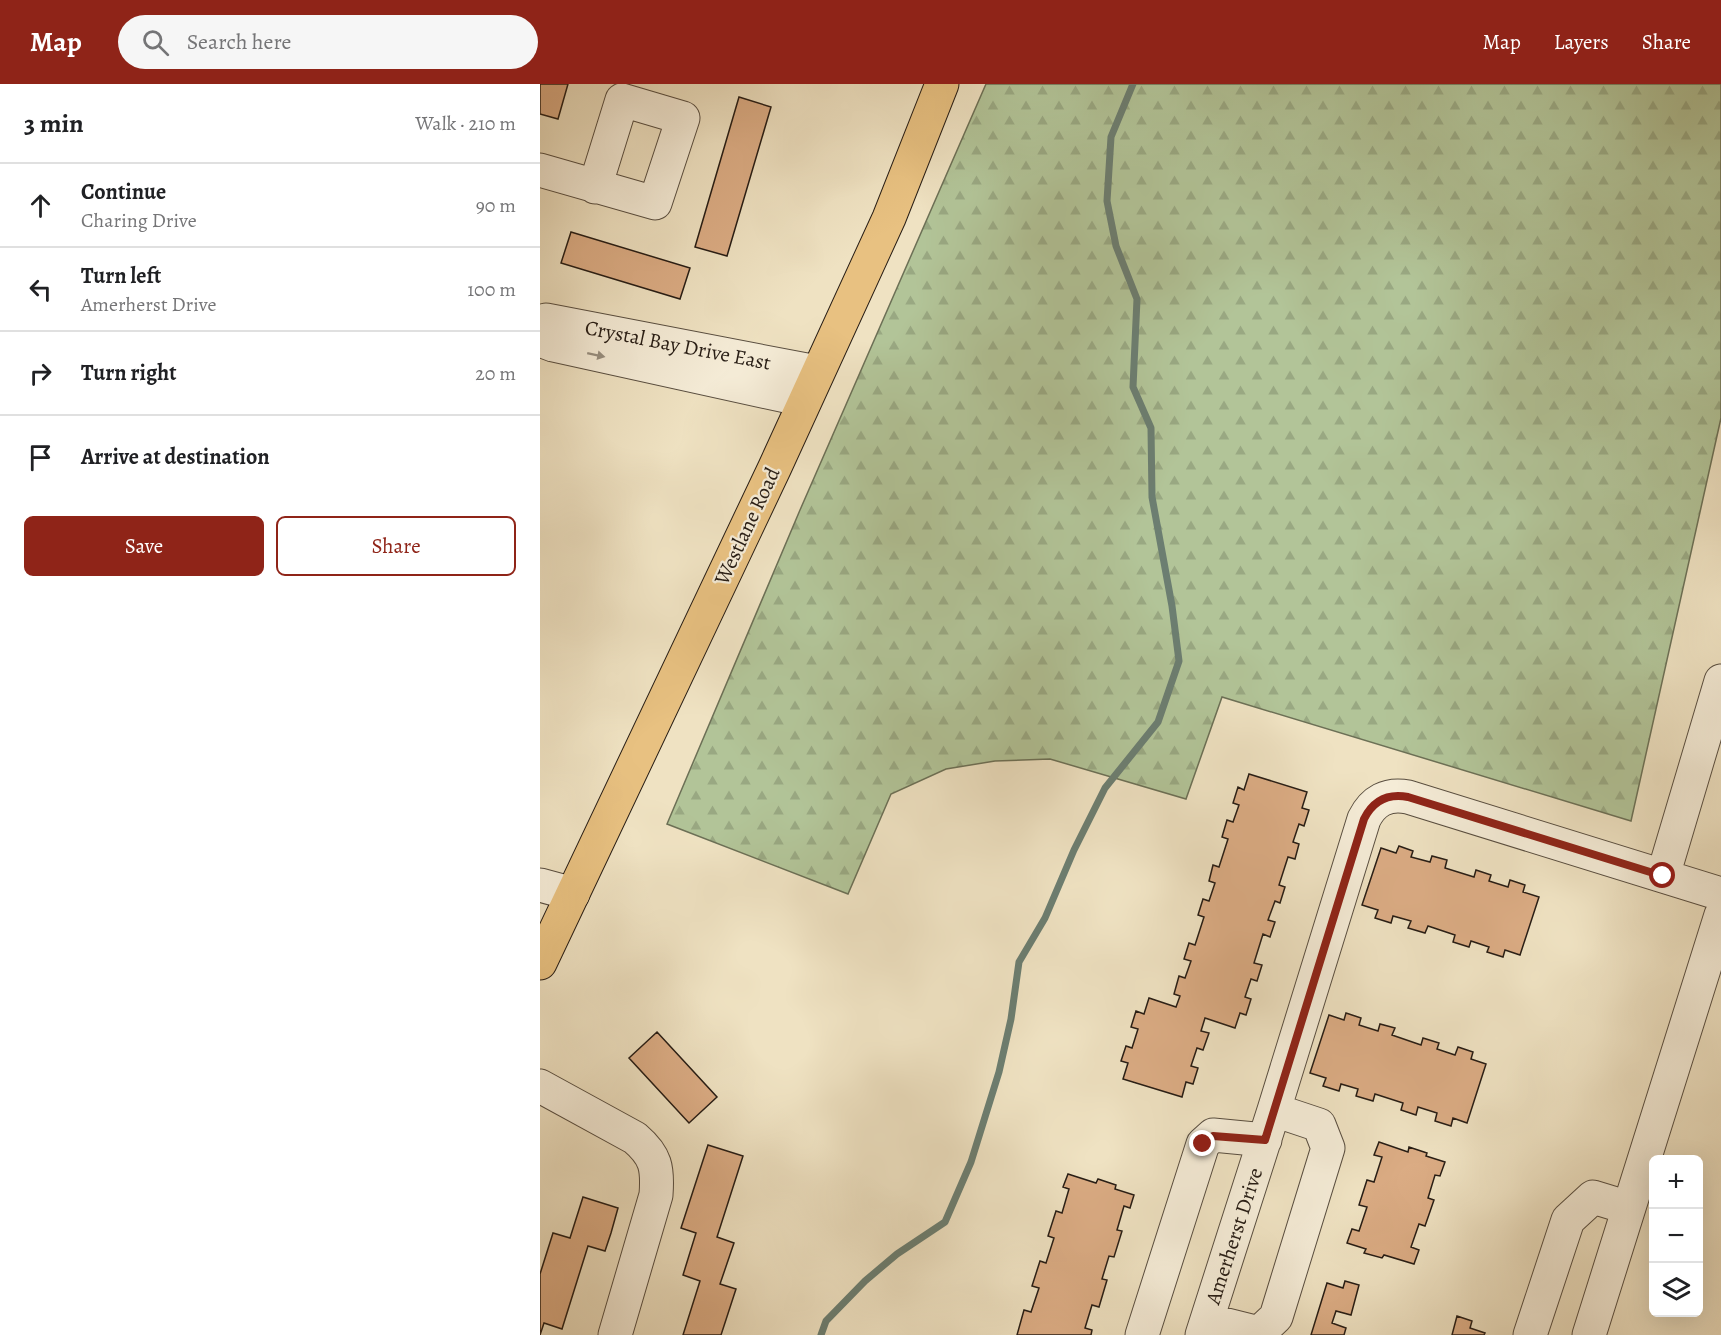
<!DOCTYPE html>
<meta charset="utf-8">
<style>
body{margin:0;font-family:Alegreya,serif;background:#f6f6f6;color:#202124}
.controls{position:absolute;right:18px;bottom:18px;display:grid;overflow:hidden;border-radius:9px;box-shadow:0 6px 24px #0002}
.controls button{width:54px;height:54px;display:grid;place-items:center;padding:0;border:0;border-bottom:2px solid #e0e0e0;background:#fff;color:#202124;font:30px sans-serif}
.stop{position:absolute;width:18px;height:18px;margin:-14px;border:4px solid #8f2418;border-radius:50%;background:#fff}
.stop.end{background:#8f2418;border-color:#fff;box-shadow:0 2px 6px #0008}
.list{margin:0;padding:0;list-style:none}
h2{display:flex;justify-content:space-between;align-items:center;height:78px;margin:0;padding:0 24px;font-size:26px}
h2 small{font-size:20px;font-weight:400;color:#757577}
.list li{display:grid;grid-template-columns:39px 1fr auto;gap:18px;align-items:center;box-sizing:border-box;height:84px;padding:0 24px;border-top:2px solid #e0e0e0}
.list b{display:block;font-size:22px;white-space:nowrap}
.list p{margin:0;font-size:20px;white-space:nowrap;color:#757577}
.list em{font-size:20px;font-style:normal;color:#757577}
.actions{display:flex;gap:12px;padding:18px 24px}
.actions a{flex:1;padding:14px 0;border:2px solid #8f2418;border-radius:9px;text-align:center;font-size:21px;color:#8f2418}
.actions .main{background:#8f2418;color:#fff}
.icon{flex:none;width:33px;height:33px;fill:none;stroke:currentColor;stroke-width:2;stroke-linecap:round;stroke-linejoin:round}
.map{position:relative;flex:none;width:1181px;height:1251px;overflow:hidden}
header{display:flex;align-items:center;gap:36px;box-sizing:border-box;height:84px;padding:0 30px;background:#8f2418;color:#fff}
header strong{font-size:28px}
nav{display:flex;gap:33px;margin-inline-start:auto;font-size:21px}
.search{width:420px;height:54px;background:#f6f6f6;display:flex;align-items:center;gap:15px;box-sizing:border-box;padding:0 21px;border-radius:33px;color:#757577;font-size:22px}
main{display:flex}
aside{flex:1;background:#fff}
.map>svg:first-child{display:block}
</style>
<header>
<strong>Map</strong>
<div class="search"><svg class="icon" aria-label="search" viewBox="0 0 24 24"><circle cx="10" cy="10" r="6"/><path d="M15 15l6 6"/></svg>Search here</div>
<nav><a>Map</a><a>Layers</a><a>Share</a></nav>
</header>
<main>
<aside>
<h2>3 min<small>Walk · 210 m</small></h2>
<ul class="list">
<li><svg class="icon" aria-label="ahead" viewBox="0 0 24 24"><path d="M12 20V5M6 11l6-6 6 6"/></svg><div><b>Continue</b><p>Charing Drive</p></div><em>90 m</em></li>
<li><svg class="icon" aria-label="left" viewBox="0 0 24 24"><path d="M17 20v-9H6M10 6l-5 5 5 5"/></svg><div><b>Turn left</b><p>Amerherst Drive</p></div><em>100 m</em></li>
<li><svg class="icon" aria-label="right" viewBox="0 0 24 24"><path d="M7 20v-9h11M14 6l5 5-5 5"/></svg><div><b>Turn right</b></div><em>20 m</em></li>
<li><svg class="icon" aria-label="arrive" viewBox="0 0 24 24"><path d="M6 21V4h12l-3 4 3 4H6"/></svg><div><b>Arrive at destination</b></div></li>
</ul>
<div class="actions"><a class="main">Save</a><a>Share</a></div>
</aside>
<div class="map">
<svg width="1181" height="1251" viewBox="0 0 1181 1251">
<defs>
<pattern id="forest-firs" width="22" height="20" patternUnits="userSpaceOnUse" patternTransform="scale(1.5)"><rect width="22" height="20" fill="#b2c498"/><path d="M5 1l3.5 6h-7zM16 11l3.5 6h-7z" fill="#99a882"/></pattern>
</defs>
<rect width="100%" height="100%" fill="#efe2c2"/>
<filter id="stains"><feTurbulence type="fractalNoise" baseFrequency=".00333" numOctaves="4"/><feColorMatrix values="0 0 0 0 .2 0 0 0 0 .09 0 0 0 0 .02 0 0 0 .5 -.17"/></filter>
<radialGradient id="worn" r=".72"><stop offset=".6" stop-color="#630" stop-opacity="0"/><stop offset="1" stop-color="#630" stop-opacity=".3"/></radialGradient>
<path fill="url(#forest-firs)" stroke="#6c7056" stroke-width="1.5" d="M446 0H1181V334L1091 737 682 613 646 715 510 675 455 677 406 685 351 710 308 810 127 740 260 426Z"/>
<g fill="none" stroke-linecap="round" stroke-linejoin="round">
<path stroke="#6c7e71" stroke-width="7" d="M281 1251 286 1237 325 1197 357 1170 405 1138 431 1078 459 988 471 935 479 878 505 834 534 766 565 704 618 638 639 577 632 522 612 413 611 344 593 303 597 215 576 162 567 117 571 53 593 0"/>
</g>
<path fill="#dbac84" stroke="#271d15" stroke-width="1.5" d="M0 0H28L18 35 0 30Z
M199 13 231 23 187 172 155 163Z
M31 148 150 184 140 215 21 179Z
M709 690 767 708 762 724 769 726 764 742 759 740 753 758 759 760 755 775 748 773 739 801 745 803 740 819 735 817 728 836 735 838 730 853 723 850 714 879 722 881 717 897 711 895 705 913 711 915 706 931 700 929 695 944 665 934 661 947 669 949 663 966 657 964 651 982 658 984 653 1000 646 998 642 1013 583 995 588 979 581 977 586 962 592 964 598 945 591 943 596 927 604 930 609 914 636 923 640 912 634 910 639 892 645 894 651 877 644 875 649 859 655 861 664 833 658 831 663 815 669 817 675 799 669 797 673 781 679 783 688 755 682 753 687 736 693 738 699 721 693 719 698 703 704 706Z
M859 762 873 767 871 773 890 778 892 772 907 776 905 784 934 793 936 786 951 791 949 797 968 803 970 796 985 801 983 808 999 813 980 871 965 866 963 873 947 868 949 863 931 857 929 863 913 858 915 851 888 842 885 849 868 844 871 837 853 832 851 839 835 834 838 826 822 821 841 764 856 769Z
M806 929 821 934 819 941 838 947 840 940 855 944 852 951 881 961 883 954 899 959 897 965 915 971 918 963 933 968 931 975 946 980 927 1039 913 1034 911 1042 895 1037 897 1029 878 1023 876 1031 861 1026 863 1019 835 1010 833 1017 816 1012 818 1005 801 1000 799 1007 783 1002 786 994 770 989 789 931 804 936Z
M117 948 177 1013 149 1039 89 974Z
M839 1058 868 1068 869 1063 887 1069 886 1072 905 1078 900 1092 895 1091 888 1114 894 1116 885 1142 879 1140 871 1163 879 1166 874 1180 844 1171 842 1174 824 1169 826 1165 807 1159 812 1145 819 1147 827 1123 819 1121 827 1096 834 1098 842 1073 834 1071Z
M168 1061 203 1072 177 1153 194 1159 180 1200 196 1205 181 1251H143L160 1197 143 1191 156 1149 141 1144Z
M528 1090 556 1099 558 1095 576 1101 575 1105 594 1111 590 1124 584 1122 577 1146 582 1147 574 1173 569 1172 562 1195 567 1196 559 1223 552 1221 545 1244 552 1246 551 1251H477L484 1226 491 1228 499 1204 492 1202 500 1177 506 1179 514 1154 508 1152 516 1127 522 1129 529 1105 523 1103Z
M43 1113 78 1124 71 1149 65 1167 48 1162 22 1245 4 1239 0 1251V1190L13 1149 30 1154Z
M805 1197 819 1201 811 1231 796 1227 792 1239 806 1244 804 1251H771L787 1199 803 1204Z
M917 1232 932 1237 930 1244 945 1249 944 1251H912Z"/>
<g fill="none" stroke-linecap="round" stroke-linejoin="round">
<g stroke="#594e40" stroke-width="35">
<path id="minor" d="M0 86 115 119 143 34 82 16 55 103
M0 238 6 236 277 288
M0 256 13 261 264 316
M1123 792 1181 597
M0 801 33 810
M0 1002 95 1054C116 1072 118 1084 116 1111L75 1251
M667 1236 719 1249 736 1233 788 1064 779 1041 734 1026
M602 1251 663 1060 673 1051 725 1056
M662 1251 734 1026 824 735C833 717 847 709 868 713L1181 810
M990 1251 1028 1136 1053 1113 1089 1124
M1049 1251 1181 831"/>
</g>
<g stroke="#271d15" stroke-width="35">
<path id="major" d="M0 879 235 383 349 134 402 0"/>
</g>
<use href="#minor" stroke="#f5ecd7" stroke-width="33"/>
<use href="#major" stroke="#e8c181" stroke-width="33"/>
</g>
<defs><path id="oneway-solid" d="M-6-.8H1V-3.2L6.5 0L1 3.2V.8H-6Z" transform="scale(1.5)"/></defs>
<use fill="#988f80" href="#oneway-solid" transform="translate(56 271) rotate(12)"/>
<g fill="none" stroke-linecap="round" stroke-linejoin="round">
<path stroke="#8f2418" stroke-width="8" d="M663 1060 673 1052 725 1056 824 735C833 717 847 709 868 713L1123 792"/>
</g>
<g text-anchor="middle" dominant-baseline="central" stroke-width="4.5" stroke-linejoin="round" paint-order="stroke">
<g font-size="21" fill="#271d15" stroke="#f5ecd7">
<text transform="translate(138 261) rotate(11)">Crystal Bay Drive East</text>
<text transform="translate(207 442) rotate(-65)">Westlane Road</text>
<text transform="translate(694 1152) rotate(-72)">Amerherst Drive</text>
</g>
</g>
<rect width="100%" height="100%" filter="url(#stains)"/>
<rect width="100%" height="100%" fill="url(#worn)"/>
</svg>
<div class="controls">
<button>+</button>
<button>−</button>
<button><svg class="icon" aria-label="layers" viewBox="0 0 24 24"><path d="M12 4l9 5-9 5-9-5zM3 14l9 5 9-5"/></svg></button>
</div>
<div class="stop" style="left:1123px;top:792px"></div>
<div class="stop end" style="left:663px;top:1060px"></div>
</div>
</main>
